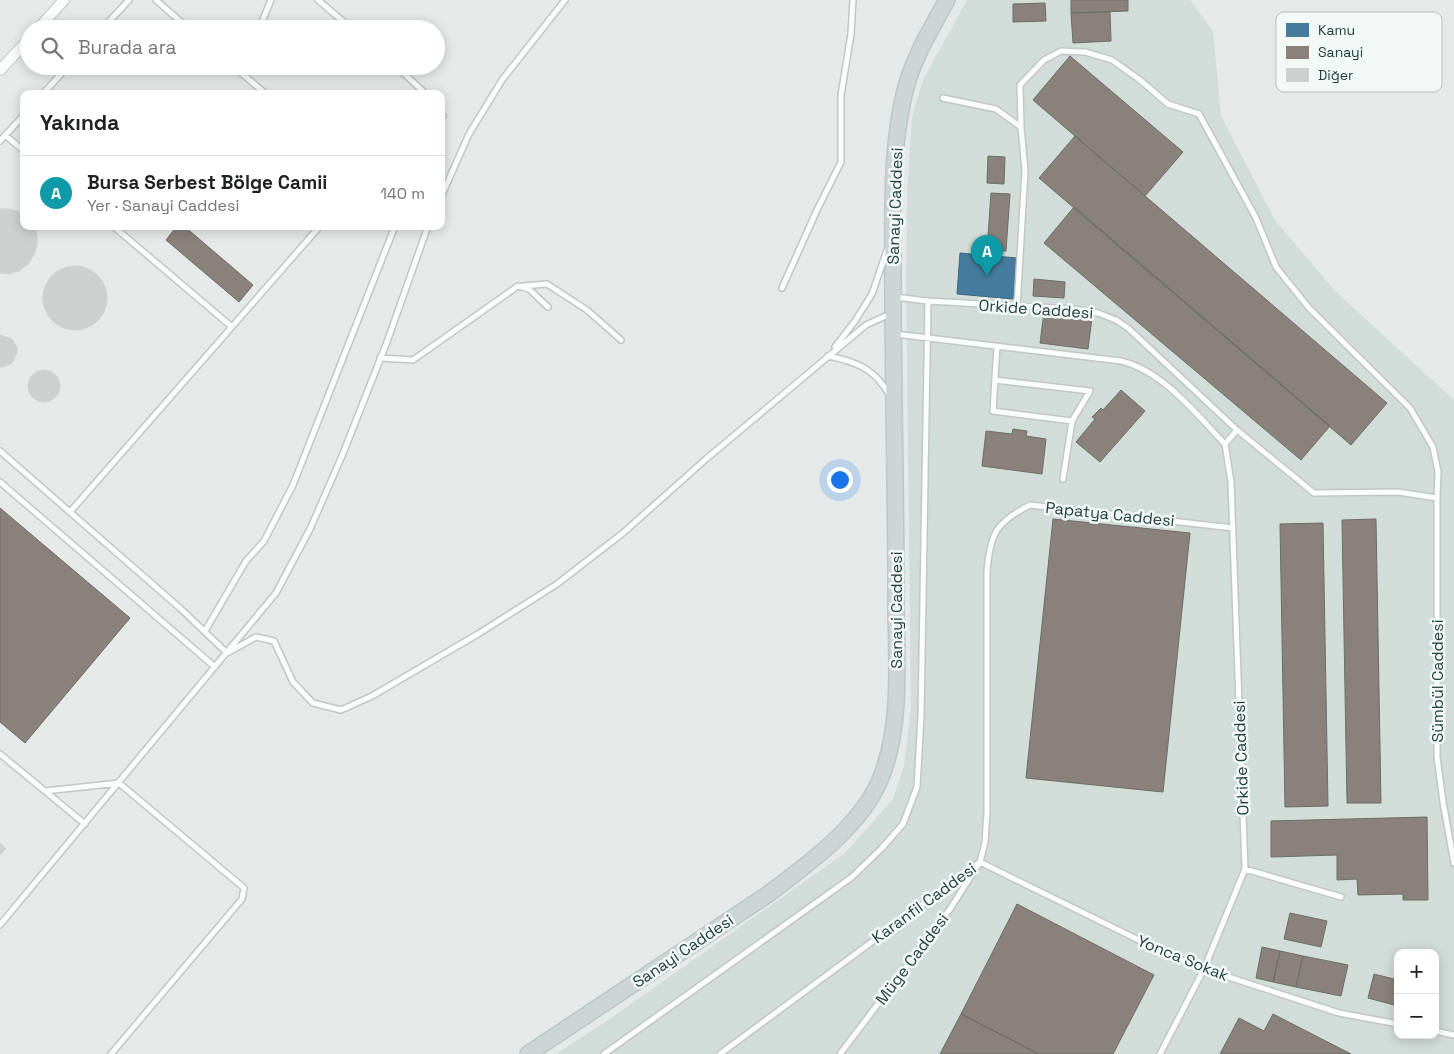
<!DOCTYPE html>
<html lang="tr">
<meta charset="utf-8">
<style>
body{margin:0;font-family:"Space Grotesk",sans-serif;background:#f6f6f6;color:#202124}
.controls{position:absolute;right:15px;bottom:15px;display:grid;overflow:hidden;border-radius:10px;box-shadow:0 2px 12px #0003}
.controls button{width:45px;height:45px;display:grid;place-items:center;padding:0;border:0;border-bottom:1px solid #e0e0e0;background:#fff;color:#202124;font:25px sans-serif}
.you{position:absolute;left:839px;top:479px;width:18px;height:18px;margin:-12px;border:4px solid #fff;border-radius:50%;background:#1a73e8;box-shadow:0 0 0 8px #1a73e833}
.badge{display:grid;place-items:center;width:32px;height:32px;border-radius:50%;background:#667b78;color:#fff;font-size:16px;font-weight:700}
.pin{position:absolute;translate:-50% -41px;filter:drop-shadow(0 1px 2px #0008)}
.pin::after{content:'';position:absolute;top:26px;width:18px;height:15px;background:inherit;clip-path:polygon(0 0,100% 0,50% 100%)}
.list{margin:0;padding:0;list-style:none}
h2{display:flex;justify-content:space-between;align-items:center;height:65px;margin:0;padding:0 20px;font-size:21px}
h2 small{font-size:16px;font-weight:400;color:#757577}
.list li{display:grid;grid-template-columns:32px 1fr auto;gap:15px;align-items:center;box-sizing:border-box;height:75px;padding:0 20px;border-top:1px solid #e0e0e0}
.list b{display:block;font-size:19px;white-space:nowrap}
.list p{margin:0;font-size:16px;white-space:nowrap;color:#757577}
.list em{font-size:16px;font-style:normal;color:#757577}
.icon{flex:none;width:28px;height:28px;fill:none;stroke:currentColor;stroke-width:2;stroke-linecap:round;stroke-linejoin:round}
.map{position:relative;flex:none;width:1454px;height:1054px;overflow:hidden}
.search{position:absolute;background:#fff;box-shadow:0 2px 12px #0003;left:20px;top:20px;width:425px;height:55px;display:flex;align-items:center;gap:12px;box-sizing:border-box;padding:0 18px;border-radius:28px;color:#757577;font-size:19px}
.panel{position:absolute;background:#fff;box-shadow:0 2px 12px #0003;left:20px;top:90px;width:425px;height:140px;border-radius:10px}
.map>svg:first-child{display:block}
</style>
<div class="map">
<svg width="1454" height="1054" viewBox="0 0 1454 1054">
<rect width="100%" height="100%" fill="#e5eae9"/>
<path fill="#d2dcd9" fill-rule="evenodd" d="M967 0H1190L1213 31 1221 116 1275 220 1334 290 1454 400V1054H556L611 1018 845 853 893 799 904 766 911 707 906 277 907 194 912 116 923 80ZM1398 953H1435V1035H1398Z"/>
<path fill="#457b9d" stroke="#3a6980" d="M960 253 1017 258 1013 299 957 294Z"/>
<path fill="#8a817c" stroke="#6a6d68" d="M1071 0H1128V11L1071 13Z
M1045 3 1046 21 1013 22V4Z
M1110 12 1111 41 1073 43 1071 13Z
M1070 56 1183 152 1145 196 1033 100Z
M1075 136 1387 403 1351 445 1039 178Z
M988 156 1005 157 1004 184 987 183Z
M991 193 1010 194 1006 251 987 250Z
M1074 207 1330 426 1301 460 1044 243Z
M177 226H184L253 285 239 302 166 240Z
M1034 279 1065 282 1064 298 1033 296Z
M1044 312 1092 318 1088 349 1040 343Z
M1121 390 1145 411 1100 462 1076 442 1095 419 1092 417 1101 408 1103 410Z
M1013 429 1027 431 1026 436 1046 439 1042 474 982 466 986 431 1012 434Z
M0 508 130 618 25 743 0 722Z
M1053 519 1190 533 1163 792 1026 778Z
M1376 519 1381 803H1347L1342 520Z
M1323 523 1328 806 1285 807 1280 524Z
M1427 817 1428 900H1403V894L1358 895 1357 879 1337 880V855L1271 857V821Z
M1017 904 1154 975 1113 1054H1039L961 1014Z
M1290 913 1327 921 1321 947 1284 939Z
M1262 947 1280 951 1273 982 1256 978Z
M1280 951 1303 956 1296 987 1273 982Z
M1303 956 1348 965 1341 996 1296 987Z
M1374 974 1398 980V1006L1368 998Z
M961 1014 1039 1054H940Z
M1273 1014 1351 1054H1220L1239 1018 1264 1031Z"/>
<path fill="#ccd1d0" stroke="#cdd3d2" d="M0 209H8L18 211 24 215V226H34L37 235V245L34 255 28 264 19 271 9 274 0 273Z
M43 298a32 32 0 1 1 64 0a32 32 0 1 1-64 0Z
M0 335 12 339 17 348V353L12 363 3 367H0Z
M28 386a16 16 0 1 1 32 0a16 16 0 1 1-32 0Z
M0 843 6 849 0 855Z"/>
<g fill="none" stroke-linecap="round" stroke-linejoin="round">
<g stroke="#c2c7c6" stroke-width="8">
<path id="lane" d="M156 0 189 29
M318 0 352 29
M102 29 129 0
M259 29 271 0
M233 66 266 94
M396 66 426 94
M43 94 68 66
M943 98 996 109 1021 127 1025 171 1017 307
M441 113 443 116 441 118
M1021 127 1020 85 1044 60 1061 51 1085 52 1112 60 1140 80 1168 104 1199 114 1256 218 1276 267 1309 308 1410 408 1433 447 1438 472 1437 498V757L1443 802 1454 863
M5 135 24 151
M0 141 24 115
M441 197 469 134 502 80 565 0
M113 226 232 327
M523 286 547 284 587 310 621 340
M782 288 817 210 841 162V95L851 34 853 0
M895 297 928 301 1074 309 1098 313 1116 320 1128 328 1237 430 1314 493 1398 492 1437 498
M895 334 1121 361C1163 371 1196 414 1225 444
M997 346 993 411 1072 421
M835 347 855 321 872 294 887 250
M828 356C858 362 875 369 890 396
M380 358 413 360 518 286 529 289 548 307
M995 380 1090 391 1072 421 1063 479
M0 451 181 609 227 653 256 637 274 641 293 682 313 703 341 710 372 696 478 634 557 584 623 533 706 459 866 325 890 314
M0 482 215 667
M70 512 320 226
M205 631 246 561 264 541 293 485 395 226
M0 754 85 824
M45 791 119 783 244 888 242 899 111 1054
M1245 869 1341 897
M0 925 276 593 310 529 342 456 387 342 428 226
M1435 1031 1454 1035
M604 1054 852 877 882 848 903 824 917 787 921 716 928 301
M720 1054 980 862 985 842 987 812V571C990 534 996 522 1030 505L1233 528
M840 1054 950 909 980 862 1163 952 1204 969 1339 1013 1398 1024
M1160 1054 1204 969 1245 869 1231 482 1225 444 1237 430"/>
</g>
<g stroke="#c2c7c6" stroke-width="12">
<path id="street" d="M38 29 64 0
M0 70 29 39"/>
</g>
<g stroke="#bcc6c5" stroke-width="18">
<path id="primary" d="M528 1054 767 895C807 865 860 827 880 780 903 725 896 658 896 599 896 494 893 388 893 282 893 221 890 151 905 91 913 58 931 29 947 0"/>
</g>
<use href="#lane" stroke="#fbfcfc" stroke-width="5"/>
<use href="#street" stroke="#fbfcfc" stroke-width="10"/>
<use href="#primary" stroke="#cdd6d5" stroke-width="15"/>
</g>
<g text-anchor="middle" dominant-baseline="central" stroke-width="5" stroke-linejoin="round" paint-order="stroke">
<g font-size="16" fill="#213f3b" stroke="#f3f9f7">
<text transform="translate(895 206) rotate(-88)">Sanayi Caddesi</text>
<text transform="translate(1036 309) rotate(4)">Orkide Caddesi</text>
<text transform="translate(1110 514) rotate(6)">Papatya Caddesi</text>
<text transform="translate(896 610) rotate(-90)">Sanayi Caddesi</text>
<text transform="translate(1437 681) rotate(-90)">Sümbül Caddesi</text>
<text transform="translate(1241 758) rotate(-92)">Orkide Caddesi</text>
<text transform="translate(924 903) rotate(-36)">Karanfil Caddesi</text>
<text transform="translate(683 951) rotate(-34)">Sanayi Caddesi</text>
<text transform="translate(1183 958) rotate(22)">Yonca Sokak</text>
<text transform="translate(912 959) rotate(-53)">Müge Caddesi</text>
</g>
</g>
<rect x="1276" y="12" width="166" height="80" rx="8" fill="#f3f9f7" stroke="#b4c1bf" stroke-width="1"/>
<rect x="1286" y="23" width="23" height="14" fill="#457b9d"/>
<rect x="1286" y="46" width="23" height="13" fill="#8a817c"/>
<rect x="1286" y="68" width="23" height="14" fill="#ccd1d0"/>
<g font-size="14" fill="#213f3b">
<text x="1318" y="35">Kamu</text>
<text x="1318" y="57">Sanayi</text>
<text x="1318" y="80">Diğer</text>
</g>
</svg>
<div class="controls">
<button>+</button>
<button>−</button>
</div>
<div class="you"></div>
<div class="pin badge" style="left:987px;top:276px;background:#0f9aa8">A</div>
<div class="search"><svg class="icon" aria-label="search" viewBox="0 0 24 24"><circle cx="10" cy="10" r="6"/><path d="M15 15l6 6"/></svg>Burada ara</div>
<section class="panel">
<h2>Yakında<small></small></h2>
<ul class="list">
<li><span class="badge" style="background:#0f9aa8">A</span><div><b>Bursa Serbest Bölge Camii</b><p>Yer · Sanayi Caddesi</p></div><em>140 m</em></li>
</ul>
</section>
</div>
